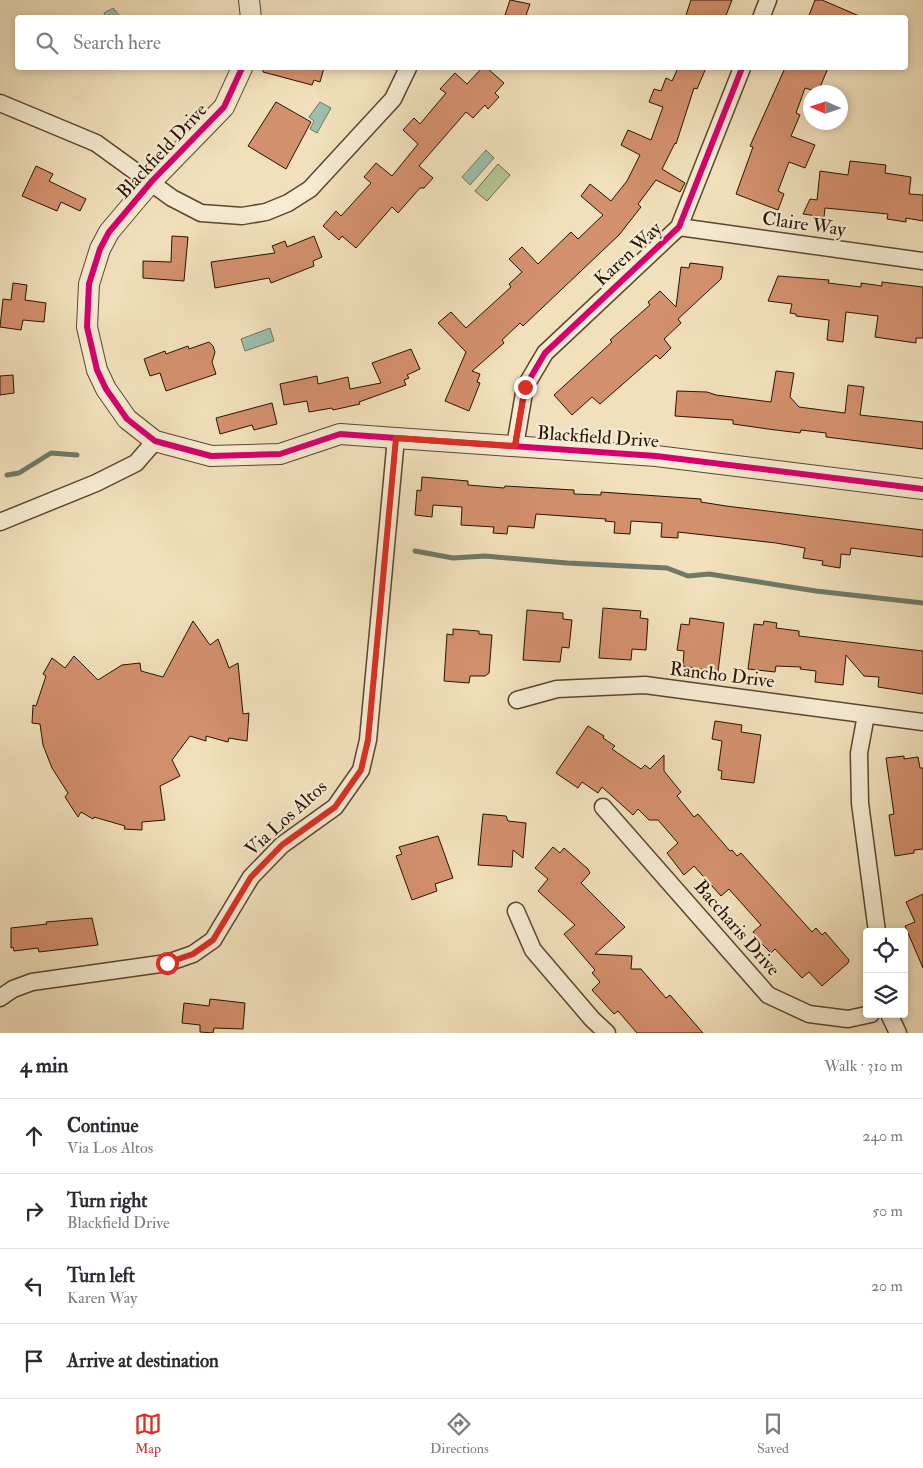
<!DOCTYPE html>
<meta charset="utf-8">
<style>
body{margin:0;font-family:"IM FELL Double Pica",serif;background:#f7f7f7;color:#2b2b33}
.controls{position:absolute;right:15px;bottom:15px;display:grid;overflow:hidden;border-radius:5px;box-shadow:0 2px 8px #0003}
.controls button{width:45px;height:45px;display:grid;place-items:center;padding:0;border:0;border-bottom:1px solid #e1e1e2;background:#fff;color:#2b2b33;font:25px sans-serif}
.compass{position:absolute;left:803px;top:85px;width:45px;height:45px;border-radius:50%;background:#fff;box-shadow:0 2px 8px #0003;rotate:273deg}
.stop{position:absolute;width:15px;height:15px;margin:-11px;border:4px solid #d93025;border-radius:50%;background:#fff}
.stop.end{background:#d93025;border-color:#fff;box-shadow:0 1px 5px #0008}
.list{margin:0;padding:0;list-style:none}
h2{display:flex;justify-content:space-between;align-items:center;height:65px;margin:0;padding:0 20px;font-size:21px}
h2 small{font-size:16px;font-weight:400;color:#7c7c81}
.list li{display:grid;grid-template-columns:32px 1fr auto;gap:15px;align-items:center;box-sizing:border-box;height:75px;padding:0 20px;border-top:1px solid #e1e1e2}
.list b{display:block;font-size:19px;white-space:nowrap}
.list p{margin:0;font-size:16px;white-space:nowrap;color:#7c7c81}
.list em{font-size:16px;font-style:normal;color:#7c7c81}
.icon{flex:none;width:28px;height:28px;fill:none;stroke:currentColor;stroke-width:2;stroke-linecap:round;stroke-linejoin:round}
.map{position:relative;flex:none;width:923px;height:1033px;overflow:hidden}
.search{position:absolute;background:#fff;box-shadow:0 2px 8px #0003;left:15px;right:15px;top:15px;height:55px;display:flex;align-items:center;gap:12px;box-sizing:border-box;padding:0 18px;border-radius:5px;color:#7c7c81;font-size:19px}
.sheet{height:365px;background:#fff}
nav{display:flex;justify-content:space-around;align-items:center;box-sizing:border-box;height:70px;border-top:1px solid #e1e1e2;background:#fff;font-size:14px;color:#7c7c81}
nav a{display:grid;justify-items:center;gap:2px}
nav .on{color:#d93025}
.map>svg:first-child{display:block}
</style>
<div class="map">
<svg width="923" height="1033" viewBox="0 0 923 1033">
<rect width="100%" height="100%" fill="#f1e0bb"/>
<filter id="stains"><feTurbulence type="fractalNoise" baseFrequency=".004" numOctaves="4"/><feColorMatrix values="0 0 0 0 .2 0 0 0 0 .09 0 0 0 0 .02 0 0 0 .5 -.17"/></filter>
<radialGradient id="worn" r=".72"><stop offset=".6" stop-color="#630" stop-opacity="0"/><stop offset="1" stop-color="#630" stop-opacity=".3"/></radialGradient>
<path fill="#b4c394" stroke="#6e6a4a" d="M498 164 510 175 487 201 475 191Z"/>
<path fill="#9cbeaa" stroke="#6e7966" d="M113 8 121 17H105L104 13Z
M320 102 331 108 317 133 310 129 314 121 309 117Z
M486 150 494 158 470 185 462 177Z
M270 328 274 341 245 351 241 339Z"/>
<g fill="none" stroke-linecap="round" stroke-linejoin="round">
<path stroke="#6e7966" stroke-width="5" d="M7 475 19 473 51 453 77 455
M415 551 453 558 485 556 567 563 667 568 688 576 709 574 816 591 923 603"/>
</g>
<path fill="#d3906d" stroke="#281200" d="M510 0 530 4 525 18 505 15Z
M691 0H732L725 18H685Z
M815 0H822L864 18H808Z
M263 68H324L320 82 314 80 312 85 263 72Z
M482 68H487L504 83 495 93 499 97 488 109 485 105 473 118 466 112 419 166 433 178 424 188H420L398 213 392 207 356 248 342 236 339 240 323 226 336 211 341 216 371 183 364 177 376 163 392 176 418 144 403 130 414 118 420 124 446 93 440 89 455 73 467 84Z
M678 68H706L697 89 694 88 676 144 675 143 662 169 685 183 680 192 656 180 638 204 641 207 619 235 523 326 520 323 502 340 504 343 472 371 480 374 477 382 480 383 469 411 445 401 466 352 438 323 451 312 466 328 511 287 509 284 522 272 509 259 522 247 538 264 571 232 578 239 603 215 581 196 590 184 611 201 627 181 640 155 621 145 628 130 651 140 663 107 649 102 654 89 661 91 666 78 672 81Z
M785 68H828L818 92 805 88 796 113 800 115 791 136 815 145 805 168 789 162 778 191 784 194 778 210 736 194 753 147 750 146Z
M276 102 311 122 286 169 248 146Z
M850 161 886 165 885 173 911 177 909 194 923 195V221L906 218V222L887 219 888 214 825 208 824 217 803 214 810 199 817 200 820 171 848 175Z
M36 166 53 174 49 181 86 199 80 211 61 202 57 211 22 196Z
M172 236 188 237 184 281 143 278V261L171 262Z
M314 236 322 257 313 261 314 266 271 283 269 278 215 288 211 262 275 253 272 246 285 241 287 247Z
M690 263 723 267 721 279 678 319 681 323 664 339 671 348 660 359 656 355 600 404 592 397 572 415 554 395 612 342 610 340 650 305 648 302 660 291 676 307 681 267 689 268Z
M778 276 829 280 828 283 861 287V283L882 286V282L923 287V338H916V343L875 337 878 316 846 312 843 342 827 340 829 320 796 316V314L790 313 792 304 768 301Z
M13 283 27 285 25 300 46 303 44 322 23 320 21 330 0 327 3 299 11 300Z
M209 342 213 346 215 352 212 362 216 374 166 391 160 373 150 376 144 359 165 351 166 354 188 346 189 349Z
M411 349 420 369 407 375 409 378 404 380 406 385 359 402 360 404 333 410 332 408 309 412 307 401 284 405 280 384 317 376 318 384 348 377 350 389 381 383 372 363Z
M776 371 794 373 790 397 799 407 845 413 848 385 864 387 860 415 923 422V449L826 437V433L801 430 800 433 768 429 733 424V420L675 416 677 391 707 392 716 395 771 402Z
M13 375 14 393 0 395V376Z
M272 403 277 424 254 430 252 425 220 434 216 418Z
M422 477 468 481V485L504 488 505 486 574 490V494L601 495V492L701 499V502L726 506 923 530V557L851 548 850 555 841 554 840 568 822 565 823 561 803 558 805 548 776 543 678 532V538L661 537 662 523 631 521 630 534 614 533 615 522 605 521 606 519 536 514 534 528 508 526 507 534 493 533 494 527 461 525 462 507 433 505 432 517 415 515 417 490 421 491Z
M603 608 641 611 640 618 648 619 646 650 632 649 631 660 599 658Z
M527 610 563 613V619L572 620 569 648 562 647 560 662 523 660Z
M690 618 724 623 718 672 683 666 684 651 677 650 681 624 689 625Z
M193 621 210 645 218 639 229 668 238 663 243 714 249 713 247 741 229 738 228 742 206 736V741L190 736 172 760 180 776 160 786 165 820 142 822V830L124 829 125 826 94 817 93 819 81 812 78 817 65 797 68 793 52 768 43 745 40 724 32 723 33 705 36 706 46 676 43 674 52 658 65 668 74 656 98 680 122 665 140 663 141 671 163 677Z
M764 621 777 623 776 628 799 631V636L923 651V694L878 687 879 677 864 676 846 655 843 685 815 682 816 671 800 669 801 667 776 666 775 672 748 669 754 624 763 625Z
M453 629 479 631V634L492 635 489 673 485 676H470L469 683 444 681 447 634 453 635Z
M715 721 742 725 741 732 761 735 754 783 721 779 722 771 718 770 722 741 712 739Z
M588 726 604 736 603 738 615 746 612 749 641 769 645 765 650 769 664 755V771L681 792 677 796 694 817 698 814 730 851 732 850 737 856 741 853 812 932 816 928 822 935 825 932 849 960 848 963 822 986 809 972 802 978 775 949 771 953 762 944 753 932 761 925 729 889 721 896 694 866 684 875 667 853 678 843 658 820H649L638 809 633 815 602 787 598 793 582 782 578 788 556 773Z
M904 756V759L918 757 920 768H923V849L914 850V853L895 856 889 815 894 814 886 758Z
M483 814 506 816 508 821 526 823 523 858 513 850 512 867 478 865Z
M438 836 453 878 435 884 437 891 412 900 396 856 402 854 399 847Z
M553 847 560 853 564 848 588 869 590 873 581 883 625 927 595 954 632 956 631 969H641L666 998 670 995 703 1033H637L618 1011 614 1014 592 990 600 982 592 973 595 970 564 934 575 925 538 891 548 879 535 868Z
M923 894V968L905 926 915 922 906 902Z
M92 918 98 945 39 952 38 948 14 951 13 947 11 948V928L47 924 46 922Z
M210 999 245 1003 243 1029 214 1028 213 1033 200 1032V1025L182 1023 184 1003 209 1006Z"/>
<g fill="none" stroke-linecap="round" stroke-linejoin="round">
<g stroke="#5a462f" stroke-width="19">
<path id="minor" d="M761 18 768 0
M0 103 96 143 172 198 201 213 242 216 266 212 288 203 310 189 393 99 408 68
M679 227 923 261
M515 446 525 387 545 353 679 227 742 68
M0 522 96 483 136 463 155 441
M517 700 557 689 645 685 923 722
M866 715 859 753 860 803 877 932
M603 807 768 995 809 1014 848 1019 871 1014
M516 911 533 950 592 1019 607 1033
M0 998 13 989 32 982 167 963 193 954 213 940 251 877 282 845 335 807 361 770 368 740 396 438
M889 1014 898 1033"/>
</g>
<g stroke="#5a462f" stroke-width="22">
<path id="tertiary" d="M249 0 251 18
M242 68 224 107 152 181 109 232 100 249 89 284 87 327 97 370 106 389 127 419 155 441 211 456 280 454 340 434 396 438 656 456 923 489"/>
</g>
<use href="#minor" stroke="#f6ebd3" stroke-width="16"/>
<use href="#tertiary" stroke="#f6ebd3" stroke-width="20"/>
<g stroke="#f6ebd3" stroke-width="9">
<path id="cycleway" d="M242 68 224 107 152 181 109 232 100 249 89 284 87 327 97 370 106 389 127 419 155 441 211 456 280 454 340 434 396 438 656 456 923 489
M515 446 525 387 545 353 679 227 742 68"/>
</g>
<use href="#cycleway" stroke="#d6006c" stroke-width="6"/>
</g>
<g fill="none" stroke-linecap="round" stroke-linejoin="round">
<path stroke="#d93025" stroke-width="6" d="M167 963 193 954 213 940 251 877 282 845 335 807 361 770 368 740 396 438 515 446 525 387"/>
</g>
<g text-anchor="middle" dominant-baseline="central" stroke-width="4.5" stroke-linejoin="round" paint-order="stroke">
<g font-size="19" fill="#281200" stroke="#f6ebd3">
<text transform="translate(162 151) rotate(-47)">Blackfield Drive</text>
<text transform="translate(804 224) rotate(8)">Claire Way</text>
<text transform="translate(628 254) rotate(-43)">Karen Way</text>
<text transform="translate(598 437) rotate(4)">Blackfield Drive</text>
<text transform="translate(722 675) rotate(7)">Rancho Drive</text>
<text transform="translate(286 818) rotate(-42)">Via Los Altos</text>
<text transform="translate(737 928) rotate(49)">Baccharis Drive</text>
</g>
</g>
<rect width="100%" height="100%" filter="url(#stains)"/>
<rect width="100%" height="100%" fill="url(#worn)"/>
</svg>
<div class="controls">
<button><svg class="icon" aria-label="locate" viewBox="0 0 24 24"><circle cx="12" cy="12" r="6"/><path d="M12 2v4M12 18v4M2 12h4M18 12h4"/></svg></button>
<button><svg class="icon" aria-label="layers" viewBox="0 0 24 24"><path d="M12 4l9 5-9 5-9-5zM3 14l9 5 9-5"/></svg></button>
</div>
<svg class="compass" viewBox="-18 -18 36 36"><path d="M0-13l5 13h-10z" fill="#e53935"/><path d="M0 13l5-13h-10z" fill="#7c7c81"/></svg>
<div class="stop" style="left:167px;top:963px"></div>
<div class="stop end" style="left:525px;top:387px"></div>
<div class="search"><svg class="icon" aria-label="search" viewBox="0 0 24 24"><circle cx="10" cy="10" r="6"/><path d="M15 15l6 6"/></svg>Search here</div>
</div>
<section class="sheet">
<h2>4 min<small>Walk · 310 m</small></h2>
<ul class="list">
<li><svg class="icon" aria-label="ahead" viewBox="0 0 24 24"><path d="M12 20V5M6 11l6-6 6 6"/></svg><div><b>Continue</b><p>Via Los Altos</p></div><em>240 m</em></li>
<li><svg class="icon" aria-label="right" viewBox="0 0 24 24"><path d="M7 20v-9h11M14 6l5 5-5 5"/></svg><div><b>Turn right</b><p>Blackfield Drive</p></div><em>50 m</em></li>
<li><svg class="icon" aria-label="left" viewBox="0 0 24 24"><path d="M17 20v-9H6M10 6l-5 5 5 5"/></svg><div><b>Turn left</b><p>Karen Way</p></div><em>20 m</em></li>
<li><svg class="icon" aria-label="arrive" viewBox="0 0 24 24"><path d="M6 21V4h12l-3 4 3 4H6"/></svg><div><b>Arrive at destination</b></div></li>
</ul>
</section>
<nav>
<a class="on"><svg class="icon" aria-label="map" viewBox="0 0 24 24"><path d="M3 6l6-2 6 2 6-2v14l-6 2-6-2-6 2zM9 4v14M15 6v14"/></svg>Map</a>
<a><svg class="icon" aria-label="directions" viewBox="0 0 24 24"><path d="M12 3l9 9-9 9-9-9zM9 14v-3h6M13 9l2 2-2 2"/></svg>Directions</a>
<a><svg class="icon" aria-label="saved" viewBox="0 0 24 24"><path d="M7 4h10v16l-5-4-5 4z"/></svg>Saved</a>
</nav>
